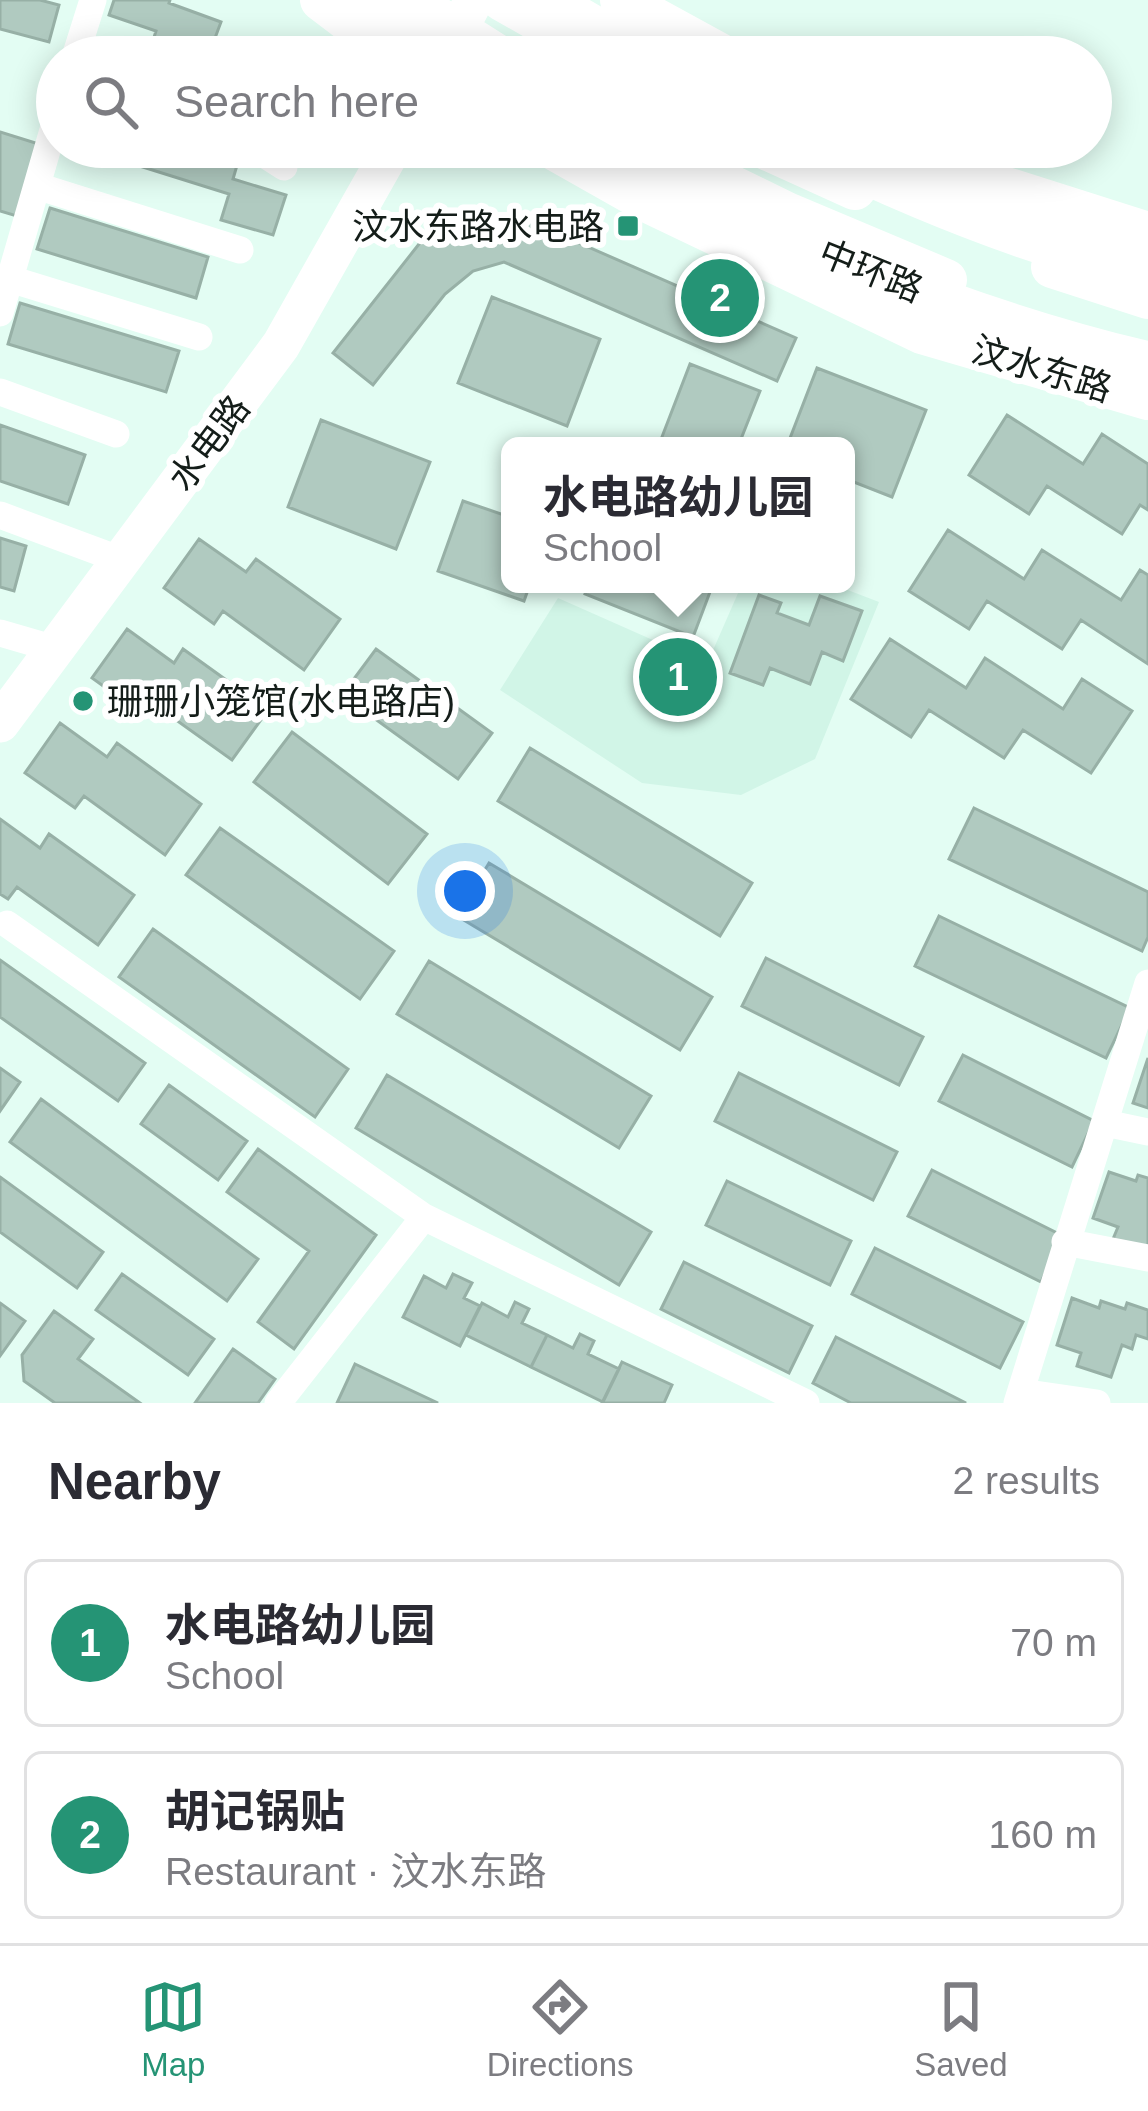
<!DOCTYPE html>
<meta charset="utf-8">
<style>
body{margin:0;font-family:Arial,"Noto Sans SC",sans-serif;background:#f2f2f3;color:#2b2b33}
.you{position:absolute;left:465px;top:891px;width:42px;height:42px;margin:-30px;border:9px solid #fff;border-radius:50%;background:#1a73e8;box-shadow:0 0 0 18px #1a73e833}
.badge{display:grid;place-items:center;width:78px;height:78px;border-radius:50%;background:#259475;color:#fff;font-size:39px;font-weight:700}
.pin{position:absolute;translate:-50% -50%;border:6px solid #fff;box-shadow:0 3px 12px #0006}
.popup{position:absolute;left:501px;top:437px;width:354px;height:156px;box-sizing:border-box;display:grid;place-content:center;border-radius:18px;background:#fff;filter:drop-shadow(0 3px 9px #0005);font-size:39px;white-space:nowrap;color:#7c7c81}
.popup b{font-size:45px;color:#2b2b33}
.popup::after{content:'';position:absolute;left:50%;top:100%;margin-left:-24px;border:24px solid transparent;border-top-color:#fff}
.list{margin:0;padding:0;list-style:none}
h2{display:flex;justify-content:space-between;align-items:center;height:156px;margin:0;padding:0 48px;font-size:51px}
h2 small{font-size:39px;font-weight:400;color:#7c7c81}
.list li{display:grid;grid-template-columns:78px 1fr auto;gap:36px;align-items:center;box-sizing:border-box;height:168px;margin:0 24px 24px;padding:0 24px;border:3px solid #e1e1e2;border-radius:18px}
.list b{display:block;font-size:45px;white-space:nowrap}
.list p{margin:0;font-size:39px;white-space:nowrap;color:#7c7c81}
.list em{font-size:39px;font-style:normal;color:#7c7c81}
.icon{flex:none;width:66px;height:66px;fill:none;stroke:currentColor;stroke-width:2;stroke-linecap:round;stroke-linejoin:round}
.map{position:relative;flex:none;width:1148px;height:1403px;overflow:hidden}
.search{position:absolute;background:#fff;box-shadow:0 6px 30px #0003;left:36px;right:36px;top:36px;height:132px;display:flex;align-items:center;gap:30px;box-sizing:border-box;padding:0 42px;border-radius:66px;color:#7c7c81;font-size:45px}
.sheet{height:540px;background:#fff}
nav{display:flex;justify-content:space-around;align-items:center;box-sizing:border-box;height:168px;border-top:3px solid #e1e1e2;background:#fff;font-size:33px;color:#7c7c81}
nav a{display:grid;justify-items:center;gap:6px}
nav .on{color:#259475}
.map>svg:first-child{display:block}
</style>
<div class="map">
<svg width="1148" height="1403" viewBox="0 0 1148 1403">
<rect width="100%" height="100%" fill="#e3fdf3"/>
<path fill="#d1f5e7" d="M742 584H832L879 602 815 759 741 795 642 783 500 690 558 598 707 664Z"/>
<path fill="#b0cac0" stroke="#97b0a6" stroke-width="3" d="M0 0H40L59 5 49 42 0 29Z
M114 0H170L169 3 221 22 215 38 269 57H179L151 47 156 31 109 15Z
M0 132 42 145 20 217 0 211Z
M79 147H214L240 155 233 179 286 195 273 235 221 220 229 194Z
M50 208 208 257 196 298 37 249Z
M522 218 796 338 777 381 504 262 473 271 445 294 373 385 333 353 423 239 451 222Z
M492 297 600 339 567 426 458 383Z
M20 303 179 351 166 392 8 344Z
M690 364 760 391 741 439 756 446H671L660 442Z
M817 368 926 410 892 497 846 479V446H787Z
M1007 415 1083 464 1102 434 1148 464V510L1140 505 1122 534 1047 486 1029 514 969 475Z
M321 420 430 462 396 549 288 507Z
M0 425 85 455 68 504 0 481Z
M463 501 510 517V584H530L524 601 438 571Z
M948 530 1024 579 1042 550 1121 600 1140 570 1148 575V664L1081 620 1062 649 987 601 969 629 909 591Z
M0 538 26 546 14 591 0 587Z
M199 539 246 572 256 559 340 619 304 670 223 611 214 624 164 588Z
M589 584H713L693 637 585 594Z
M759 595 781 603 777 613 809 625 820 596 862 611 843 661 822 652 810 684 770 668 763 685 730 673Z
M127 629 174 663 183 649 268 710 232 760 151 702 142 714 92 678Z
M890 639 966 688 985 658 1063 709 1082 679 1132 711 1091 773 1023 730 1004 758 929 710 911 737 851 699Z
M376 649 492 733 458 779 342 695Z
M60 723 107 757 117 743 201 804 165 855 84 796 75 808 25 773Z
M292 732 427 834 388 884 254 782Z
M530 748 752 883 720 936 498 801Z
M974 808 1148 892V937L1142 951 949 859Z
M0 819 40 848 49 834 134 895 98 945 17 887 8 899 0 894Z
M220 828 394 951 360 999 186 875Z
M489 863 712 997 680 1050 457 916Z
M939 916 1130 1008 1106 1058 915 966Z
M153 929 348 1069 315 1117 119 977Z
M766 958 923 1037 899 1085 742 1006Z
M0 960 145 1063 118 1101 0 1017Z
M429 961 651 1096 619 1148 397 1014Z
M963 1055 1094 1121 1072 1167 939 1101Z
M1148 1058V1108L1133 1103Z
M0 1068 20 1082 0 1111Z
M739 1073 897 1152 873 1200 715 1121Z
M387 1075 651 1232 619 1285 356 1128Z
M169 1085 247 1141 218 1180 141 1124Z
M41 1099 258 1259 227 1301 10 1142Z
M258 1149 376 1235 294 1349 258 1322 309 1251 227 1192Z
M932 1170 1063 1236 1041 1282 908 1216Z
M1109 1172 1136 1181 1138 1175 1148 1178V1251L1113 1239 1118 1227 1093 1218Z
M0 1177 103 1252 77 1288 0 1232Z
M727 1181 851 1241 830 1285 706 1225Z
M875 1248 1023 1322 1000 1368 852 1294Z
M684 1262 812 1326 789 1373 661 1309Z
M122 1274 214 1339 188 1375 96 1310Z
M453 1274 472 1283 464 1298 480 1306 460 1346 403 1317 424 1276 446 1288Z
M1072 1298 1099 1308 1101 1301 1125 1309 1127 1303 1148 1310V1339L1136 1335 1132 1349 1122 1345 1111 1377 1077 1366 1081 1353 1057 1345Z
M515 1302 529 1309 522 1323 547 1335 531 1367 466 1335 482 1303 508 1317Z
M0 1303 25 1321 0 1356Z
M54 1311 93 1339 78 1359 140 1403H55L24 1381 22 1355Z
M580 1334 594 1341 588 1354 619 1369 603 1402 531 1367 547 1335 573 1348Z
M836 1337 966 1403H851L813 1383Z
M233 1349 275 1379 258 1403H195Z
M622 1362 672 1385 664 1403H602Z
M355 1364 438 1403H337Z"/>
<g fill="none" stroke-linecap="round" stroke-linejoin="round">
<path stroke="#fff" stroke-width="27" d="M75 57 93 0
M253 147 284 167
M37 186 240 250
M10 279 199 337
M0 313 57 116
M0 392 116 434
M0 515 121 560
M0 633 55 649
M7 924 424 1217 806 1403
M1105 1123 1148 1132
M1065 1242 1148 1258
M1021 1392 1097 1403
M278 1403 424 1217
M1017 1403 1148 983"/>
<path stroke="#fff" stroke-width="39" d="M444 57 474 0
M0 723 281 345 393 147"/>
<path stroke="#fff" stroke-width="42" d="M321 0 396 57
M410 0 500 57
M502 0 579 44
M621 0 725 57
M550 147 642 199 922 333 1148 399
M652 147 787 213 946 280
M762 147 855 189
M907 147 1003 187 1148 233
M1052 267 1148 298"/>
<path stroke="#fff" stroke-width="45" d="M365 0 457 57
M545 0 643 57
M606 147C760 239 974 323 1148 364
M813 147C920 199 1033 245 1148 272"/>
</g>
<g fill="#259475" stroke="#fff" stroke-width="4.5">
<rect x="616" y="214" width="24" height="24" rx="6"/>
<circle cx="83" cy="701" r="12"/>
</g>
<g text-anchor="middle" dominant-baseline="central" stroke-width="12" stroke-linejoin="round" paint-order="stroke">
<g font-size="36" fill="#141d19" stroke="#fff" text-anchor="end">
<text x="604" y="226">汶水东路水电路</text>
<text x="107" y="701" text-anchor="start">珊珊小笼馆(水电路店)</text>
</g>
<g font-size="36" fill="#141d19" stroke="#fff">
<text transform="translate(871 271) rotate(22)">中环路</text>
<text transform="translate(1042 369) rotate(17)">汶水东路</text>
<text transform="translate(209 443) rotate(-53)">水电路</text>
</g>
</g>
</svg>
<div class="you"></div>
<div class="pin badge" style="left:678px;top:677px">1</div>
<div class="popup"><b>水电路幼儿园</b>School</div>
<div class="pin badge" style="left:720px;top:298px">2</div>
<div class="search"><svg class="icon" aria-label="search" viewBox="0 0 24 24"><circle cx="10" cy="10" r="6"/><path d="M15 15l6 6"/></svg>Search here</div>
</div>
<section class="sheet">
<h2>Nearby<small>2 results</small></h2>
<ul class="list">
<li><span class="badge">1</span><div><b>水电路幼儿园</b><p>School</p></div><em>70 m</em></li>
<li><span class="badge">2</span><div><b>胡记锅贴</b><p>Restaurant · 汶水东路</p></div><em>160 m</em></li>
</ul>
</section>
<nav>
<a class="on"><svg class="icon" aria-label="map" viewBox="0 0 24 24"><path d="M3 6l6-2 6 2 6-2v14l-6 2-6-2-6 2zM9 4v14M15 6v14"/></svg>Map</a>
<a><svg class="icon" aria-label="directions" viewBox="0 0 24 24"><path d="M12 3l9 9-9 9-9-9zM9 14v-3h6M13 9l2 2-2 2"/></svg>Directions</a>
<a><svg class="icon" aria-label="saved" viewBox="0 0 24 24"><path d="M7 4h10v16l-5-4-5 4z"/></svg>Saved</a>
</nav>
